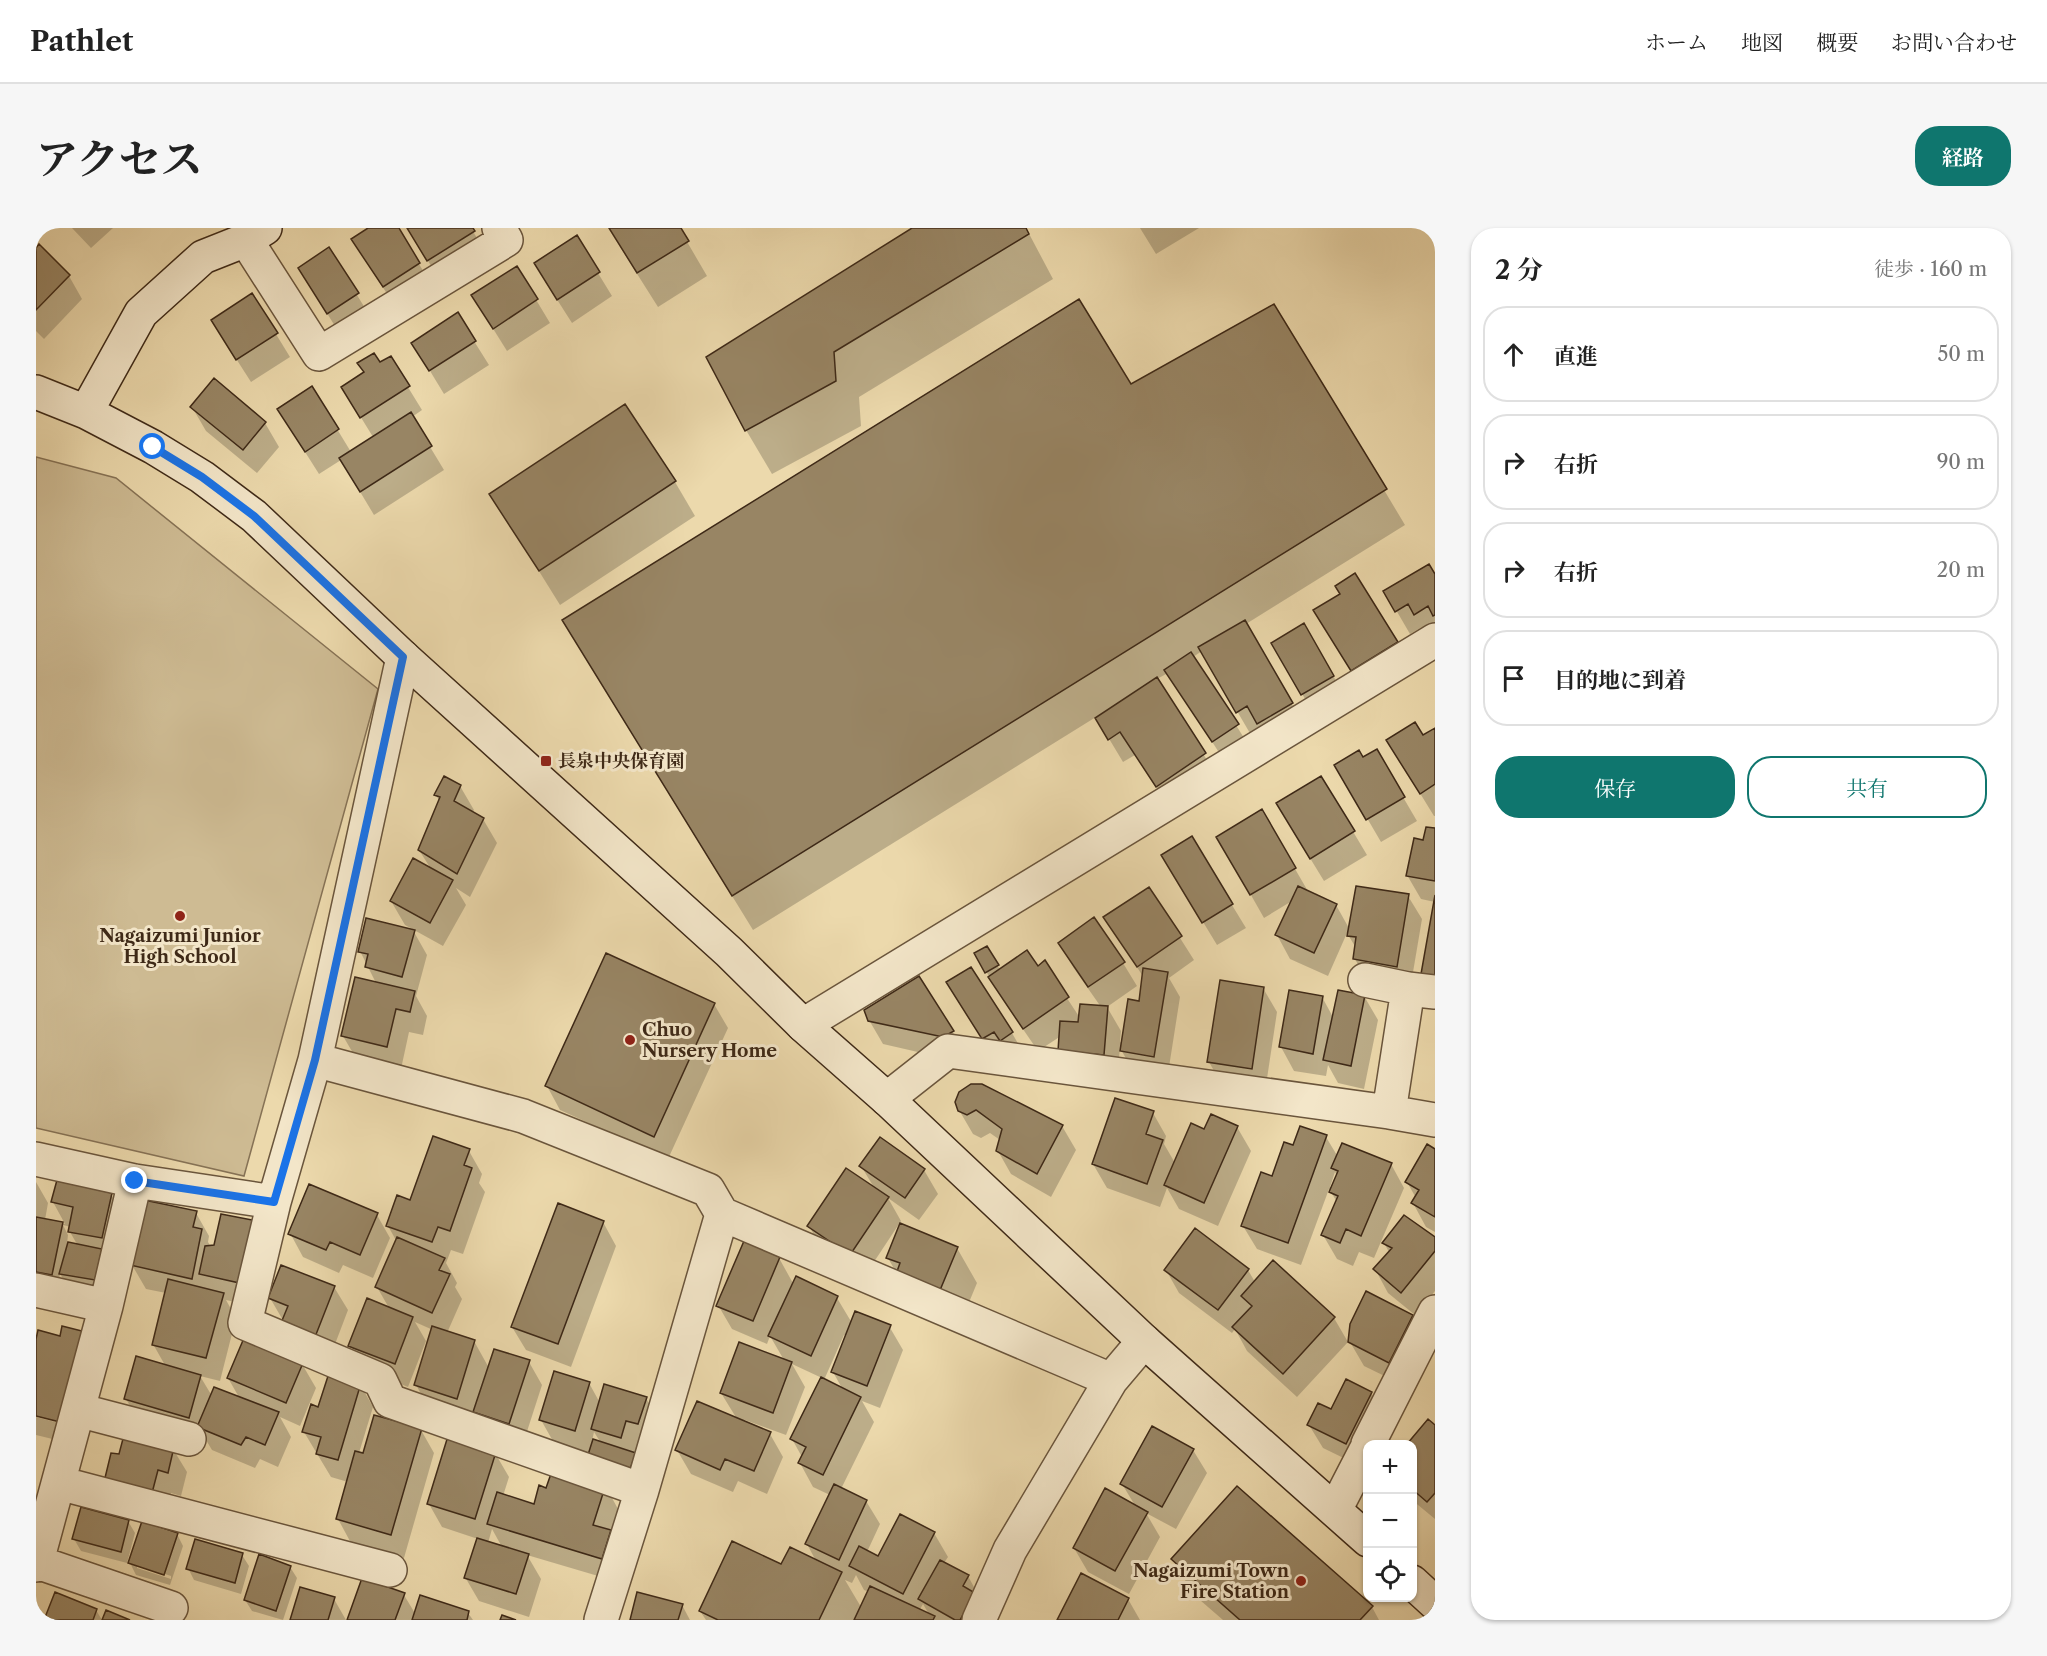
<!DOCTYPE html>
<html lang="ja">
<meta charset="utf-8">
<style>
body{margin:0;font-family:"Libre Caslon Text","Noto Serif JP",serif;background:#f6f6f6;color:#222}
.controls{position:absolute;right:18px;bottom:18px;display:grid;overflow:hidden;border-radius:12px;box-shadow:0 2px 4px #0004}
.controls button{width:54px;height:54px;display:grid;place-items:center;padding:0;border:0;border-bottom:2px solid #e0e0e0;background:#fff;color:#222;font:30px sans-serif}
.stop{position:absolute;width:18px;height:18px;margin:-14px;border:4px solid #1a73e8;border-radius:50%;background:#fff}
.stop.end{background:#1a73e8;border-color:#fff;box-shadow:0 2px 6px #0008}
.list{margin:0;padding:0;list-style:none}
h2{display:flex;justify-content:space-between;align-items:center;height:78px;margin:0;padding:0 24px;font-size:26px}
h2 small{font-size:20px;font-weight:400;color:#767676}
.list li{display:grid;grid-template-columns:39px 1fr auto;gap:18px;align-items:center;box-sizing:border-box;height:96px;margin:0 12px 12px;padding:0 12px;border:2px solid #e0e0e0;border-radius:24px}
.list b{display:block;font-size:22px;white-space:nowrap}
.list em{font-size:20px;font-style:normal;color:#767676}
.actions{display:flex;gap:12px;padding:18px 24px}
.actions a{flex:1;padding:14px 0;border:2px solid #0f766e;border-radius:24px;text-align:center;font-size:21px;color:#0f766e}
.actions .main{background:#0f766e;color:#fff}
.icon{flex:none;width:33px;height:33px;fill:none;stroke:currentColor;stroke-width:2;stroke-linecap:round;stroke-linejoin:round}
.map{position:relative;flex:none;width:1399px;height:1392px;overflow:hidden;border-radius:24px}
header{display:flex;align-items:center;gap:36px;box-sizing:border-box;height:84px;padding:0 30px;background:#fff;border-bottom:2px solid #e0e0e0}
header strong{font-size:28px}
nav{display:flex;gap:33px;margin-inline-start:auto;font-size:21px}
.intro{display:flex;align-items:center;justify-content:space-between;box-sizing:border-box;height:144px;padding:0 36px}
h1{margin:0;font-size:42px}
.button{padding:15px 27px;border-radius:24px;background:#0f766e;color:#fff;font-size:21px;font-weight:700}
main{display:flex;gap:36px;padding:0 36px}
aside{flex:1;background:#fff;border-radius:24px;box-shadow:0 2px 4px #0004}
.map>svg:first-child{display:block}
</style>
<header>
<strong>Pathlet</strong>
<nav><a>ホーム</a><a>地図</a><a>概要</a><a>お問い合わせ</a></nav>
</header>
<div class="intro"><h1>アクセス</h1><a class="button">経路</a></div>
<main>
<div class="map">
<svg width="1399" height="1392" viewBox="0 0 1399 1392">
<rect width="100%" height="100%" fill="#ecd9ac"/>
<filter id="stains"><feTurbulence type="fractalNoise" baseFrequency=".00333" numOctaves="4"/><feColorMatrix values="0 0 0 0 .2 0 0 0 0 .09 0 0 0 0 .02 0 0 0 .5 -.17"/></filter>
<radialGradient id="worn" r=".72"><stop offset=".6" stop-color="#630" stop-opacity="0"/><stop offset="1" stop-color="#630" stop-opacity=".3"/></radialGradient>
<path fill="#cebb93" stroke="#867255" stroke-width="1.5" d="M0 229 80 250 342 461 208 948 0 900Z"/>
<path fill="#0003" fill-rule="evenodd" d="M36 0H77L55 20Z
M335 0H361L397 59 361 81 331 35Z
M371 0H435L451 27 406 55Z
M572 0H643L671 48 622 79Z
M879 0H990L1017 51 823 169 825 198 736 246 710 202Z
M1104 0H1163L1120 26Z
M540 9 576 68 536 95 513 59Z
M293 21 335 90 305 108 278 64Z
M0 22 33 48 46 71 8 111 0 103Z
M481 40 514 95 471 123 451 91Z
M216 67 254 129 215 154 190 115Z
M1238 78 1369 297 1210 396 1269 499 1215 507 1166 423 1157 429 1215 521 1191 537 1132 445 1121 451 1182 550 1135 581 1099 527 1087 534 1060 489 717 702 548 427 1095 158Z
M421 86 453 137 408 166 391 138Z
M354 130 386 182 376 189 408 242 338 287 305 232 283 246 257 205 276 160 315 224 337 209 321 183 344 136Z
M178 152 229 195 243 219 221 245 170 203 156 179Z
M639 254 659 288 524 377 455 266Z
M1393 338 1399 349V405L1393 409 1386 399 1374 406 1349 363Z
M1268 397 1311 472 1280 490 1237 415Z
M1293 406 1361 414 1375 438 1329 466Z
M1399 502V588H1398L1366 536 1387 509Z
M1340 523 1381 593 1345 614 1300 537 1327 531Z
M1285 550 1331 627 1288 653 1255 599Z
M424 558 438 582 436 585 447 591 461 615 434 669 420 660 430 677 407 718 369 697 355 673 395 641 383 622 404 574 400 567Z
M1226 584 1273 665 1300 677 1314 702 1372 668 1386 691 1374 762 1332 755 1319 731 1320 720 1311 705 1292 748 1254 731 1241 707 1256 673 1228 690 1182 609Z
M1391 600 1399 602V674L1385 671 1371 647 1388 614Z
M1155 610 1210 700 1181 717 1141 651Z
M1113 661 1158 732 1133 750 1144 769 1131 852 1099 846 1084 820 1081 850 1025 808 1002 823 967 772 940 726 951 720 964 742 1001 740 1008 735 1044 790 1065 779 1037 739 1023 715 1087 735 1101 758 1071 779 1085 803 1084 814 1086 815 1104 775 1108 750 1069 690Z
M378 704 391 727 380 768 391 788 387 807 373 804 365 841 321 832 307 808 340 755 324 723Z
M935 741 976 805 989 828 960 834 926 778Z
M883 750 931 827 921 833 847 816 833 792Z
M1227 760 1241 784 1229 864 1186 857 1173 834Z
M1328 768 1342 792 1328 861 1302 855 1292 837 1290 848 1258 843 1245 819 1286 769 1297 789Z
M678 776 692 800 632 931 524 882 511 858Z
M921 874 1026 898 1040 922 1015 969 975 946 962 923 964 912 954 905 945 910 937 906 923 882Z
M1117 885 1130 908 1128 916 1139 935 1169 903 1201 899 1215 923 1182 998 1143 981 1131 960 1124 979 1071 960 1057 936Z
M1290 909 1302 929 1355 936 1368 960 1338 1030 1323 1024 1317 1038 1301 1031 1287 1007 1301 974 1293 961 1265 1037 1221 1021 1207 998 1258 919ZM1299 944 1301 948 1296 960 1294 959Z
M1392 919 1399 923V1004L1390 999 1377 975 1380 970 1371 954Z
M433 923 446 946 443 955 449 964 427 1026 415 1022 410 1035 421 1055 419 1059 426 1071 411 1105 438 1113 453 1140 493 1134 506 1157 486 1219 453 1207 438 1182 434 1193 393 1180 380 1157 397 1102 379 1094 390 1113 372 1159 328 1141 314 1117 353 1080 341 1059 361 1014 352 998 375 974Z
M825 938 888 942 902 966 883 992 852 970 865 993 828 1049 786 1021 773 998 839 961Z
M0 954 12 975 9 992 29 996 17 974 75 966 89 989 65 1063 31 1057 24 1046 22 1057 0 1054ZM27 997 35 999 34 1004 42 1018 31 1016 32 1007Z
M160 985 173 1008 172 1014 175 1019 221 1079 190 1072 200 1090 184 1153 164 1148 176 1168 204 1171 192 1150 266 1136 280 1160 264 1198 244 1189 255 1209 242 1239 224 1231 219 1240 176 1222 167 1207 104 1195 90 1171 130 1139 117 1116 130 1065 110 1061 96 1037Z
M341 987 354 1010 337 1050 307 1037 303 1045 267 1029 254 1005Z
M1369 989 1399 1011V1063L1379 1087 1352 1065 1339 1041 1353 1024 1348 1015Z
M567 994 580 1018 535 1139 490 1122 476 1099Z
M921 1020 941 1055 922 1101 861 1046 852 1030Z
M743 1030 758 1057 761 1050 801 1070 816 1095 853 1098 867 1122 844 1180 826 1173 838 1194 805 1261 830 1273 844 1296 831 1324 842 1330 898 1305 912 1329 908 1335 932 1348 945 1372 950 1392H670L664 1383 746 1338 780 1333 771 1316 794 1267 777 1259 764 1235 766 1229 756 1211 786 1150 756 1136 769 1159 750 1207 709 1192 708 1194 734 1206 747 1229 731 1266 702 1253 697 1264 655 1246 641 1222 701 1191 685 1165 748 1132 734 1108 731 1116 696 1101 682 1077ZM808 1107 811 1108 797 1144 807 1162 788 1152ZM820 1347 828 1362 833 1364 825 1379 809 1352 816 1355ZM887 1376 894 1388 883 1383Z
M1237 1034 1298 1090 1312 1114 1261 1169 1211 1123 1199 1101 1196 1105 1143 1065 1130 1042H1212L1219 1054Z
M298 1059 312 1082 293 1132 248 1094 234 1070Z
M1376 1088 1390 1111 1367 1157 1328 1138 1314 1114Z
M45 1105 59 1128 37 1216 0 1207V1118ZM0 1186 32 1194 31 1197 0 1189Z
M553 1155 564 1175 610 1170 623 1194 599 1255 518 1215 505 1192ZM558 1204 565 1215 556 1213Z
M324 1156 337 1179 323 1225 328 1227 385 1202 398 1225 368 1330 315 1315 302 1291 312 1254 295 1249 268 1204 283 1181Z
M1335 1165 1348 1188 1324 1238 1287 1220 1273 1197 1295 1183Z
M1392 1193 1399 1199V1291L1376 1272V1216H1373Z
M137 1221 151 1244 145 1268 135 1265 129 1288 84 1228Z
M1157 1222 1171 1245 1140 1301 1110 1285 1124 1309 1093 1366 1052 1344 1038 1320 1100 1279 1086 1256Z
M459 1225 473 1249 467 1268 499 1277 511 1262 569 1257 582 1281 575 1305 587 1327 579 1353 491 1327 505 1351 493 1389 443 1373 429 1349 442 1311 406 1299 393 1276ZM456 1301 466 1319 452 1315Z
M92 1293 99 1305 91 1335 45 1323 38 1311Z
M141 1306 147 1318 134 1357 100 1347 94 1335ZM101 1337 135 1348V1351L101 1340Z
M206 1327 213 1338 205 1366 158 1352 152 1340Z
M1137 1331 1336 1379 1343 1392H1187L1157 1366Z
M254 1339 261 1350 247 1392 216 1383 209 1372Z
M368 1367 380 1387 432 1385 437 1392H313Z
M298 1371 310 1392H256Z
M1092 1371 1104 1392H1023Z
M646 1377 654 1392H595Z
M60 1382 66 1392H10Z"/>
<path fill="#988564" stroke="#3e2917" stroke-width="1.5" d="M332 0H363L384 35 347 59 315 11Z
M371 0H437L439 3 391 33Z
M573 0H645L653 13 601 45Z
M876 0H990L993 6 798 124 800 153 709 203 670 129Z
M541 7 564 44 521 72 498 35Z
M3 16 34 47 0 82V20Z
M293 19 323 65 291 86 262 40Z
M481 38 502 71 457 101 435 67Z
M216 65 242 105 200 132 175 92Z
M1043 71 1095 156 1238 76 1351 261 696 668 526 392Z
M422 84 440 113 393 143 375 115Z
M338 125 344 134 355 128 374 158 324 190 305 159 328 144 321 135Z
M178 150 230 194 207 222 154 179Z
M276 158 303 201 269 224 241 181Z
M589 176 640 253 503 343 453 266Z
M375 184 396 218 324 264 303 230Z
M1393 336 1399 346V387L1397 388 1392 378 1378 387 1372 376 1359 384 1347 363Z
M1319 345 1362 414 1315 443 1277 382 1304 366 1299 358Z
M1209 392 1257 475 1221 496 1211 478 1200 485 1162 419Z
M1268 395 1298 448 1265 467 1235 415Z
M1155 424 1203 496 1176 514 1128 442Z
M1121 449 1170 525 1120 559 1084 504 1072 512 1059 490Z
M1379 494 1387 507 1399 500V556L1384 566 1350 512Z
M1341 521 1369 569 1330 592 1298 537 1323 522 1327 529Z
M408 548 425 557 418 573 448 590 421 646 382 622 404 569 398 567Z
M1285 548 1319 603 1274 631 1240 575Z
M1226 581 1260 640 1214 667 1180 609Z
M1390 599 1399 600V653L1370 648 1378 610 1387 612Z
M1156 608 1197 676 1166 695 1125 627Z
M377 630 417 652 394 695 354 673Z
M1262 658 1301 676 1278 725 1239 707Z
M1320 658 1373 666 1361 739 1317 731 1320 709 1311 708Z
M1113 659 1146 708 1101 739 1067 689Z
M1399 667V749L1385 746Z
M1058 689 1089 734 1052 759 1022 715Z
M330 690 379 702 366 749 329 739 332 726 322 724Z
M951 718 963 737 949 745 938 725Z
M991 722 1002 738 1009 732 1033 769 987 801 952 749Z
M570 725 679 775 618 909 509 858Z
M935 739 977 804 964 813 958 804 946 811 910 754Z
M1107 740 1132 744 1118 829 1084 823 1092 771 1103 773Z
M883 748 918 803 907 809 832 793 828 782Z
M319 749 379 763 374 784 360 781 351 819 305 808Z
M1184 752 1228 759 1216 841 1171 834Z
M1253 762 1287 768 1277 826 1243 819Z
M1302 762 1329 767 1315 838 1287 832Z
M1044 776 1072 778 1068 827 1022 823 1024 793 1042 794Z
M935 856H946L1027 897 1001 946 960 923 966 901 940 882 931 887 922 883 919 874 923 864Z
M1079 870 1118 883 1110 906 1127 912 1111 956 1056 936Z
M1175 886 1202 898 1168 975 1128 957 1155 895 1168 901Z
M1264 898 1291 907 1252 1015 1205 998 1225 944 1236 948 1248 914 1257 917Z
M397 908 434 921 428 937 436 940 414 1003 402 999 396 1014 350 998 361 967 374 972Z
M844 909 889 941 869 970 823 938Z
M1306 915 1356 935 1325 1008 1310 1001 1304 1015 1285 1007 1302 968 1293 964 1302 943 1295 940Z
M1391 916 1399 921V989L1375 975 1383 962 1369 954Z
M810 940 853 969 814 1027 771 998Z
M21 952 76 965 66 1010 32 1004 37 979 15 974Z
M273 956 342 985 324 1027 294 1014 290 1022 252 1006Z
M108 972 161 983 157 999 166 1001 156 1051 94 1037Z
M522 975 568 993 522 1116 475 1099Z
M185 986 221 993 208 1056 163 1046 169 1018 178 1017Z
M1368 987 1399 1009V1023L1365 1065 1337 1041 1356 1020 1346 1015Z
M0 989 27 994 16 1047 0 1044Z
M864 995 922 1019 902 1067 859 1049 864 1035 850 1030Z
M1159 1000 1213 1041 1182 1082 1128 1042Z
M361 1009 409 1030 403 1042 414 1046 396 1085 339 1059Z
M708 1013 744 1029 717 1093 680 1078Z
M32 1014 66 1021 59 1052 23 1046Z
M1237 1032 1299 1089 1247 1146 1196 1099 1216 1078 1205 1068Z
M245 1037 299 1058 279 1109 245 1095 252 1078 232 1070Z
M760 1048 802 1068 775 1128 732 1108Z
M132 1051 188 1065 170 1130 116 1117Z
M1330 1063 1377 1087 1353 1135 1312 1114 1314 1096Z
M331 1070 377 1089 359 1136 312 1118Z
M819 1083 855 1097 831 1158 795 1144Z
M26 1098 46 1103 24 1194 0 1188V1111L2 1102 24 1108Z
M396 1098 439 1112 421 1171 378 1157Z
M208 1110 267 1135 250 1175 191 1150Z
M703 1114 756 1134 737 1185 684 1165Z
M458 1121 494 1132 473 1196 437 1184Z
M100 1128 165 1147 153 1190 88 1171Z
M518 1143 554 1154 539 1203 503 1192Z
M293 1145 325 1155 302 1232 280 1226 285 1209 266 1204 275 1176 282 1179Z
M785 1149 825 1169 787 1247 762 1235 770 1219 754 1211Z
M1310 1151 1336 1164 1310 1216 1271 1197 1282 1175 1295 1181Z
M568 1156 611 1169 602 1196 590 1193 585 1210 555 1201Z
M178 1159 243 1184 229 1217 210 1209 205 1217 161 1199Z
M661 1173 735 1204 718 1243 689 1231 684 1242 639 1222Z
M338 1187 386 1200 355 1307 300 1291 319 1223 327 1225Z
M1392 1191 1399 1197V1265L1391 1274 1376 1261V1216H1371Z
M1116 1198 1158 1221 1126 1279 1084 1256Z
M88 1207 138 1219 132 1245 122 1242 116 1265 68 1254 75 1225 83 1226Z
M412 1208 460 1224 439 1291 391 1276Z
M557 1211 600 1225 593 1244 551 1230Z
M517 1240 570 1256 557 1297 575 1302 566 1331 451 1296 461 1264 498 1276 503 1257 510 1260Z
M798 1256 831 1272 803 1332 769 1316Z
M1201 1258 1337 1378 1324 1392H1204L1135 1331Z
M1069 1260 1112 1284 1079 1343 1037 1320Z
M45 1279 93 1292 85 1324 36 1311Z
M864 1286 899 1304 867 1366 813 1338 823 1318 842 1328Z
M106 1293 142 1305 128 1347 92 1335Z
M441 1310 493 1326 480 1366 428 1350Z
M159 1311 207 1325 199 1355 150 1341Z
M696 1313 745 1336 754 1319 806 1344 783 1392H682L663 1383Z
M223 1326 255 1338 240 1383 208 1372Z
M904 1332 933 1347 927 1358 939 1365 924 1392H919L882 1371Z
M1045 1345 1093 1370 1082 1392H1021Z
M326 1350 369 1365 359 1392H311Z
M834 1358 899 1388 897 1392H818Z
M264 1359 299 1369 292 1392H254Z
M19 1364 61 1381 57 1392H8Z
M601 1364 647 1376 642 1392H594Z
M384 1367 433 1383 431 1392H376Z
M70 1382 94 1392H66Z
M466 1387 480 1392H464Z"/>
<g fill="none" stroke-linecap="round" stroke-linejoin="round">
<g stroke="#6a553c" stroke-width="36">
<path id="street" d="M210 12 283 126 470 12 463 0
M1329 752 1372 761 1399 764
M767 797 1399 412
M279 832 487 888 672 962 686 986 606 1262 565 1392
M851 871 912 823 1353 884 1399 892
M1353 884 1372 761
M0 931 99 953 238 974 279 832 367 429
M238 974 209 1095 344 1152 354 1173 606 1262
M686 986 1075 1152
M0 1062 70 1078 0 1337
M70 1078 99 953
M42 1182 153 1211
M1332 1216 1399 1084
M23 1255 354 1342
M1299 1282 1332 1218
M1 1334 135 1380
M943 1392 974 1322 1075 1152 1108 1113"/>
</g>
<g stroke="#3e2917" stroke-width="36">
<path id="secondary" d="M0 164 50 184 117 219 166 249 218 288 367 429 693 724 767 797 851 871 1108 1113 1332 1312
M50 184 105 85 167 29 210 12 229 0
M1376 1354 1399 1375"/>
</g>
<use href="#street" stroke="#f3e6c9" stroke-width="33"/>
<use href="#secondary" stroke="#f3e6c9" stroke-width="33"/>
</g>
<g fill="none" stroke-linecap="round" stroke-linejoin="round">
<path stroke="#1a73e8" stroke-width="8" d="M99 953 238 974 279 832 367 429 218 288 166 249 117 219"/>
</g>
<g fill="#8f2418" stroke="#f3e6c9" stroke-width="2">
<rect x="504" y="527" width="12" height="12" rx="3"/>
<circle cx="144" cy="688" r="6"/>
<circle cx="594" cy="812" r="6"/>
<circle cx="1265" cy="1353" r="6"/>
</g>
<g text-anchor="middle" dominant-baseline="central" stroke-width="6" stroke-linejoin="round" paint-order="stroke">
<g font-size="18" font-weight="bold" fill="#3e2917" stroke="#f3e6c9" text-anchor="start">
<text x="522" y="533">長泉中央保育園</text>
<text x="144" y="708" text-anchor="middle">Nagaizumi Junior<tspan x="144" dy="21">High School</tspan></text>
<text x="606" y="802">Chuo<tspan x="606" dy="21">Nursery Home</tspan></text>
<text x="1253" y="1343" text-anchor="end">Nagaizumi Town<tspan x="1253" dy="21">Fire Station</tspan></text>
</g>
</g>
<rect width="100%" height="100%" filter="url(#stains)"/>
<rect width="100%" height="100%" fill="url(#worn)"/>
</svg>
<div class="controls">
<button>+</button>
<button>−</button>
<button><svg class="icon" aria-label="locate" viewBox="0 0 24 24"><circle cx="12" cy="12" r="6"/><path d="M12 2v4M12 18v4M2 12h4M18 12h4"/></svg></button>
</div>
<div class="stop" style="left:117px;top:219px"></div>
<div class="stop end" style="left:99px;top:953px"></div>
</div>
<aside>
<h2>2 分<small>徒歩 · 160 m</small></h2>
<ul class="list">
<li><svg class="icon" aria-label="ahead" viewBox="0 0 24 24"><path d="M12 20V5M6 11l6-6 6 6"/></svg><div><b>直進</b></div><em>50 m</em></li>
<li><svg class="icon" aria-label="right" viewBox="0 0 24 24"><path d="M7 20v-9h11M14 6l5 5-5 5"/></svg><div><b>右折</b></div><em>90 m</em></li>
<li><svg class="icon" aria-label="right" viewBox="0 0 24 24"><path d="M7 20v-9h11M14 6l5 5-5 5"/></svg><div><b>右折</b></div><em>20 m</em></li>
<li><svg class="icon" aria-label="arrive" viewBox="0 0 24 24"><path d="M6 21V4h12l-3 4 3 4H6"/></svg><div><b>目的地に到着</b></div></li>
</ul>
<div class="actions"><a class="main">保存</a><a>共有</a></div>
</aside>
</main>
